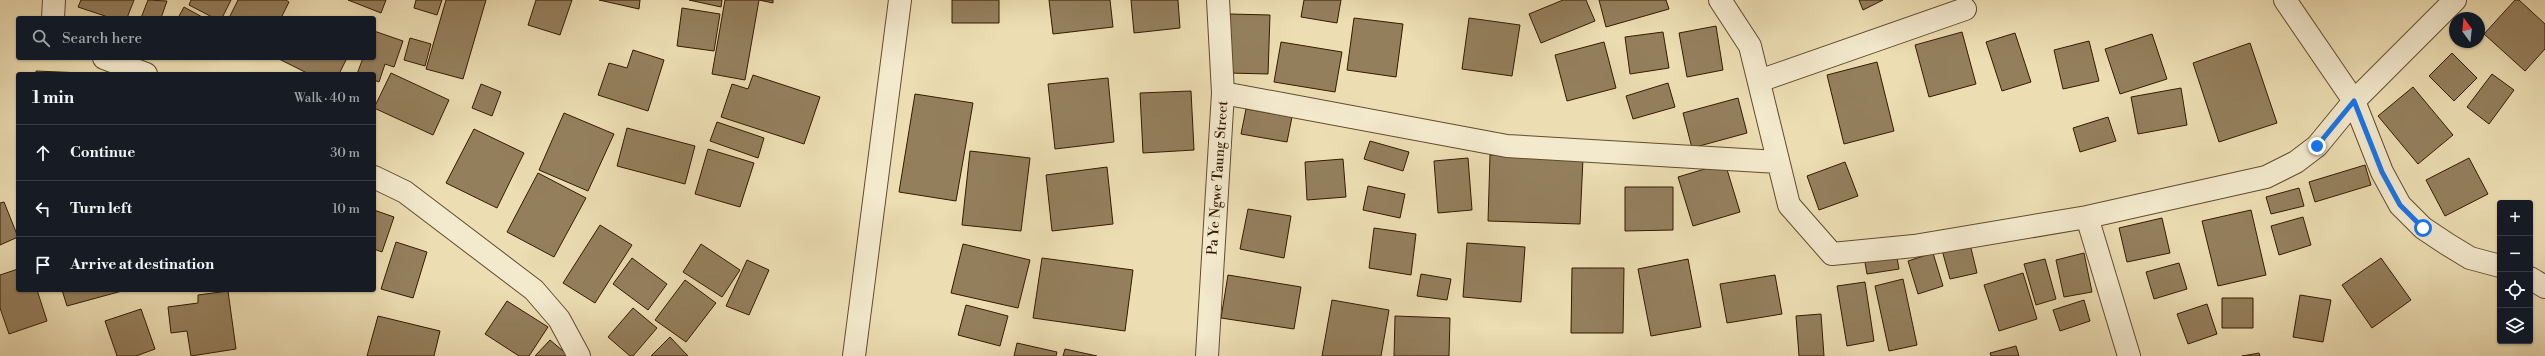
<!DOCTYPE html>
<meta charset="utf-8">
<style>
body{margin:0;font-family:"Libre Bodoni",serif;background:#242831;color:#f1f3f6}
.controls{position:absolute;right:12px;bottom:12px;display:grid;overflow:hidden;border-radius:4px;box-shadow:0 1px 3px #0004}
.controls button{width:36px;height:36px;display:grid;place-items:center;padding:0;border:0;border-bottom:1px solid #363941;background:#171b24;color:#f1f3f6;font:20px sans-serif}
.compass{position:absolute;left:2449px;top:12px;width:36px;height:36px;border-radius:50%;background:#171b24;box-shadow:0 1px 3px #0004;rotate:345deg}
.stop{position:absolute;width:12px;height:12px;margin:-9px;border:3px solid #1a73e8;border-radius:50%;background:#fff}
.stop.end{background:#1a73e8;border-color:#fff;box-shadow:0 1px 4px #0008}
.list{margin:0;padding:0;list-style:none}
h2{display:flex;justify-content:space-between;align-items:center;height:52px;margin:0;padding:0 16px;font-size:17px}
h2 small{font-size:13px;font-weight:400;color:#9ea1a6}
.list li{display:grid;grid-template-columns:26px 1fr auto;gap:12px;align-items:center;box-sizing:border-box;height:56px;padding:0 16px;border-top:1px solid #363941}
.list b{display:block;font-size:15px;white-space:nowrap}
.list em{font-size:13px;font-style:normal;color:#9ea1a6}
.icon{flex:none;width:22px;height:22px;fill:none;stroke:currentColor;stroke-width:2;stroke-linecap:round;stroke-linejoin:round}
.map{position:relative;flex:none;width:2545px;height:356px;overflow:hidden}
.search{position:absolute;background:#171b24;box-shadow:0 1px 3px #0004;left:16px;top:16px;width:360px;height:44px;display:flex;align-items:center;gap:10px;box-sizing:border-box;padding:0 14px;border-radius:4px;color:#9ea1a6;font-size:15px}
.panel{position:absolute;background:#171b24;box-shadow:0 1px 3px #0004;left:16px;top:72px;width:360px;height:220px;border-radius:4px}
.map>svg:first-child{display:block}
</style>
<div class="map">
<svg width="2545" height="356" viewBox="0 0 2545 356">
<rect width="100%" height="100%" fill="#ecddb2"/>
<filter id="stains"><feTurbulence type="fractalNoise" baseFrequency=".005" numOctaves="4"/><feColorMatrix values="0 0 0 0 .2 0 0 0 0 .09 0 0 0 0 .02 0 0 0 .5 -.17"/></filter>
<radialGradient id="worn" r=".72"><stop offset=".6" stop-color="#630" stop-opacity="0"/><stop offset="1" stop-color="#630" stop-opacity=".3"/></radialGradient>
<path fill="#947f5d" stroke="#351a00" d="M81 0H134L127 18H111L78 7Z
M148 0 167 1 161 18H141Z
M191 0H231L222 18H214L189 5Z
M238 0H286L289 2 281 18H229Z
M348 0H386L381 13Z
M416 0H442L437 15 414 8Z
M446 0H486L463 79 426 69Z
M536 0H572L560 35 528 25Z
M599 0H640L639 9Z
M689 0H722L721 7Z
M725 0H773V3L759 0 745 80 712 74Z
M952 0H999V23H952Z
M1049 0H1110L1113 27 1053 34Z
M1131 0H1178L1180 28 1134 33Z
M1304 0H1341L1337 23 1301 17Z
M1563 0H1586L1595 21 1541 43 1529 14Z
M1599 0H1666L1669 9 1606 27Z
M1859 0H1883L1863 10Z
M2515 0H2519L2545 24V49L2525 71 2484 34Z
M184 7 204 18H178Z
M682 8 720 14 714 51 677 46Z
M1230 14 1270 15 1268 74 1228 73Z
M1354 18 1403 24 1396 77 1347 70Z
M1469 18 1520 25 1512 76 1462 69Z
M1716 26 1723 70 1687 77 1679 33Z
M374 31 403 41 394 67 385 64 379 82 374 80V74H357L363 58H374Z
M1663 32 1669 68 1630 74 1625 37Z
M1962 32 1976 84 1929 97 1915 45Z
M2015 33 2031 82 2002 91 1986 42Z
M2152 34 2167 79 2120 94 2105 49Z
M410 38 431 44 425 66 404 60Z
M2089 41 2099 81 2063 89 2054 50Z
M1281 42 1342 52 1335 92 1274 82Z
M1604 42 1616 88 1567 101 1555 55Z
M2250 43 2277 123 2219 142 2193 63Z
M633 50 664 60 648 111 598 95 609 63 627 68Z
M2452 53 2477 78 2454 101 2429 76Z
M277 58H347L339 74H309Z
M1877 62 1894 131 1844 144 1827 75Z
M36 71 82 73 36 74Z
M391 73 449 100 433 135 374 108Z
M2492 74 2514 90 2489 124 2467 107Z
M753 75 820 97 804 144 721 117 732 84 748 89Z
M1108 78 1114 142 1055 149 1048 84Z
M1668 83 1675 107 1633 119 1626 96Z
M481 84 501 92 492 116 472 108Z
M2413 87 2453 135 2418 164 2378 116Z
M2181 88 2187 125 2138 134 2131 97Z
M1191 91 1194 150 1143 153 1140 93Z
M915 94 973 103 956 201 899 192Z
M1738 98 1747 133 1692 148 1683 113Z
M1246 109 1292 117 1287 142 1241 134Z
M564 113 614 134 588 191 539 170Z
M2108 117 2116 141 2080 152 2073 128Z
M717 122 764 138 758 158 710 141Z
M627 128 695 146 685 184 617 166Z
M474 129 524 153 497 208 446 183Z
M1370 141 1409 152 1403 171 1364 159Z
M708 149 754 163 740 207 695 194Z
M970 151 1030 158 1021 231 962 225Z
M1490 155 1583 158 1580 224 1488 221Z
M1468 158 1472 210 1438 213 1434 161Z
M2469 158 2488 194 2445 216 2426 180Z
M1343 159 1346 197 1307 200 1305 162Z
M1845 162 1858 196 1819 210 1807 176Z
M1725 163 1740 212 1693 226 1678 177Z
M2365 165 2371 185 2315 202 2309 182Z
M1107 167 1113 224 1052 231 1046 175Z
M538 173 586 198 554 257 507 232Z
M1368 186 1405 194 1400 218 1363 210Z
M1625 187H1673V230L1625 231Z
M2299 188 2304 206 2271 214 2266 197Z
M4 202 18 237 0 245V203Z
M1248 209 1291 216 1284 258 1240 249Z
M374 210 394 217 382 252 374 249Z
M2251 210 2266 275 2218 286 2202 221Z
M2303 217 2311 245 2279 255 2271 226Z
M2162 218 2170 253 2127 262 2119 228Z
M600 225 632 245 595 303 563 283Z
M1374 228 1416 234 1411 275 1369 268Z
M396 242 427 252 413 298 381 289Z
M1467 243 1525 247 1521 302 1463 297Z
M701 244 740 270 722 297 683 272Z
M963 244 1030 260 1018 308 951 293Z
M1970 244 1977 273 1950 279 1942 250Z
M1896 252 1899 269 1867 274 1864 257Z
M1933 253 1943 286 1918 294 1908 261Z
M2084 253 2092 292 2064 297 2056 260Z
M632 258 667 284 648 310 613 284Z
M1042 258 1133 270 1125 331 1033 318Z
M2381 258 2411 300 2372 328 2342 285Z
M1688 259 1701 327 1651 336 1638 269Z
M2045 259 2056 299 2036 305 2024 264Z
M747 260 769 270 749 315 726 306Z
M2179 263 2187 289 2154 299 2146 272Z
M1572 268H1624L1623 333H1571Z
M18 269V290H37L47 321 9 334 0 308V275Z
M2023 273 2037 319 1999 331 1984 285Z
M1421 274 1451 279 1447 300 1417 296Z
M1228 275 1301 287 1294 329 1221 318Z
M1775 275 1782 314 1727 323 1720 284Z
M1903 279 1917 345 1889 351 1875 286Z
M685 280 716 303 686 342 655 320Z
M1865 282 1874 341 1847 346 1837 286Z
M62 290H121L122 291 67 306Z
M228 291 236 349 191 356 187 331 171 333 168 307 198 303V295Z
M2300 295 2331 300 2323 342 2293 337Z
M2222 298H2253V328H2222Z
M1332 300 1389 310 1381 356H1322Z
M2084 300 2090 321 2060 331 2053 310Z
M507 301 548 327 529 356H519L485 334Z
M2207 304 2217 334 2188 344 2177 314Z
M966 305 1008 316 1000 346 958 335Z
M633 308 657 328 633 356H630L608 337Z
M141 309 155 349 136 356H117L105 321Z
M1821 314 1824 356H1799L1796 316Z
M378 316 440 331 434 356H367Z
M1395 316 1450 318 1449 356H1394Z
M670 337 688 356H651Z
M550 340 569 356H535Z
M1017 343 1057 352 1056 356H1014Z
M2016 346 2019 356H1991L1990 353Z
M1065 349 1097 356H1063Z
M2259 353 2260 356H2242Z"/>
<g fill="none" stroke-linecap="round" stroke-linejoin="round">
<g stroke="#634b2c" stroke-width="24">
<path id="minor" d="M1720 0 1750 46 1789 205 1832 254 1914 246 2087 217 2266 177 2296 162 2317 146 2354 101 2455 0
M2285 0 2354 101 2382 172 2400 205 2423 228 2447 244 2470 258 2500 266
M53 18 54 0
M104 58 146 74
M1759 81 1965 9
M1223 93 1507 146 1778 162
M374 177 405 192 534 290 559 319 579 356
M2087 217 2129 356
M2530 278 2545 287
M854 356 900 0
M1207 356 1223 93 1218 0"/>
</g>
<use href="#minor" stroke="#f3e9cd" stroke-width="22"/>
</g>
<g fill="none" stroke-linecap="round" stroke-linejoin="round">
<path stroke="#1a73e8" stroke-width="5" d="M2317 146 2354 101 2382 172 2400 205 2423 228"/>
</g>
<g text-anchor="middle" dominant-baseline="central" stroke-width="4" stroke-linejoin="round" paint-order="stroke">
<g font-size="14" fill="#351a00" stroke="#f3e9cd">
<text transform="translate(1218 178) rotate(-86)">Pa Ye Ngwe Taung Street</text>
</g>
</g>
<rect width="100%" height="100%" filter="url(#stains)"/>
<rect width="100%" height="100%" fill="url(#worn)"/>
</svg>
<div class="controls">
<button>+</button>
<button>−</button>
<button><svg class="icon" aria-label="locate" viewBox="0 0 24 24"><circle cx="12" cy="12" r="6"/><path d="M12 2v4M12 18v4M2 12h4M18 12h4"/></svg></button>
<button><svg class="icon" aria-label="layers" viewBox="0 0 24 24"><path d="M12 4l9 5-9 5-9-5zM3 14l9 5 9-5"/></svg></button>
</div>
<svg class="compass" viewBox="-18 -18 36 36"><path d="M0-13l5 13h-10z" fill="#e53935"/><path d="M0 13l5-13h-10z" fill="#9ea1a6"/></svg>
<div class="stop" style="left:2423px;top:228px"></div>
<div class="stop end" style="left:2317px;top:146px"></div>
<div class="search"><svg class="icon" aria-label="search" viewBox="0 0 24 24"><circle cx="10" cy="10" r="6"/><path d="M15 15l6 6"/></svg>Search here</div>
<section class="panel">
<h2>1 min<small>Walk · 40 m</small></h2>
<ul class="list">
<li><svg class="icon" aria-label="ahead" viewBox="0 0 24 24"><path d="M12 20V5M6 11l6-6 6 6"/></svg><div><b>Continue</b></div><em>30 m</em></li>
<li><svg class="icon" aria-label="left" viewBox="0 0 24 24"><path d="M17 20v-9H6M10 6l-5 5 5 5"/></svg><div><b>Turn left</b></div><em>10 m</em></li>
<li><svg class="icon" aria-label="arrive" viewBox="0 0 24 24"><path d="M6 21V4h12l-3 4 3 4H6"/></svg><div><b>Arrive at destination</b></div></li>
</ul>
</section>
</div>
